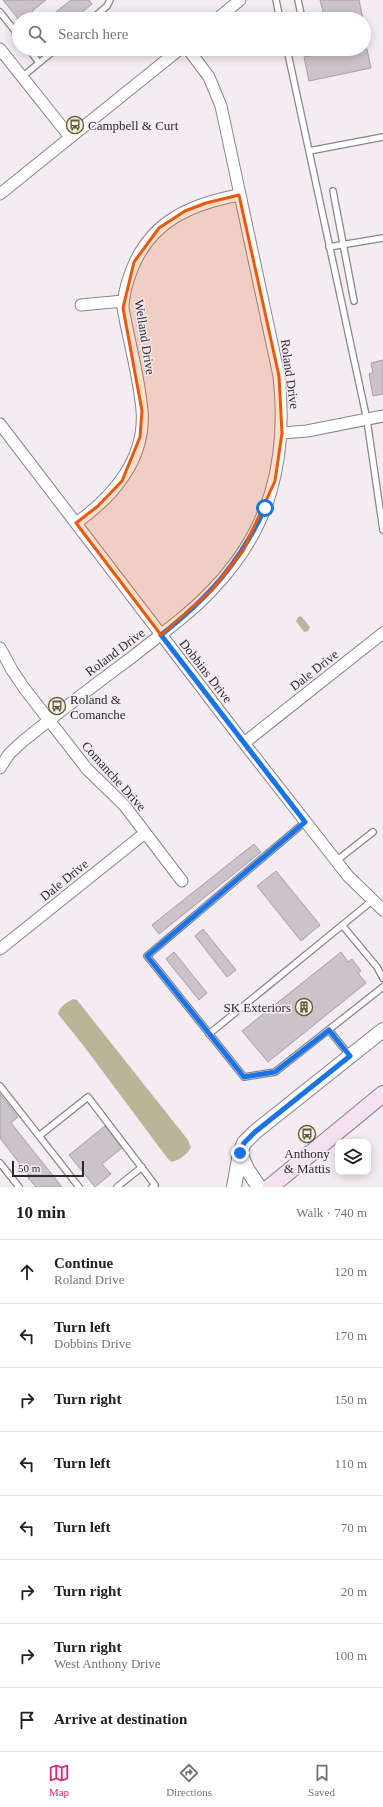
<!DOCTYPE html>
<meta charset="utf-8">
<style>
body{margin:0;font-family:Georgia,serif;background:#f6f6f6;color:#202124}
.controls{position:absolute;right:12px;bottom:12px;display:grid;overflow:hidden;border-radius:8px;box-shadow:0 2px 10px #0003}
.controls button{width:36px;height:36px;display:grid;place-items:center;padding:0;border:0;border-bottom:1px solid #e0e0e0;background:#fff;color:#202124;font:20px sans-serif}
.scale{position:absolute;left:12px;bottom:10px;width:72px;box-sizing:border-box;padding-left:4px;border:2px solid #2c2a2c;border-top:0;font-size:11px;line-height:14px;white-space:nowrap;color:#2c2a2c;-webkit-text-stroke:3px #f3ecf2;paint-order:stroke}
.stop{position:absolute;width:12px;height:12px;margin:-9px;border:3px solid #1a73e8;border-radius:50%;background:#fff}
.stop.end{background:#1a73e8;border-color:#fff;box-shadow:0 1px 4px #0008}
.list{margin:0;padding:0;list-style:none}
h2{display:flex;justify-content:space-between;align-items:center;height:52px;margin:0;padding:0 16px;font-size:17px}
h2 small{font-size:13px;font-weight:400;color:#757577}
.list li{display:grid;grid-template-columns:26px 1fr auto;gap:12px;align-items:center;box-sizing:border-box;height:64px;padding:0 16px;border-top:1px solid #e0e0e0}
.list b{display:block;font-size:15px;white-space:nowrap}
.list p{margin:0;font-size:13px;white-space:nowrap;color:#757577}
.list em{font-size:13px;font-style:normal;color:#757577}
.icon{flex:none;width:22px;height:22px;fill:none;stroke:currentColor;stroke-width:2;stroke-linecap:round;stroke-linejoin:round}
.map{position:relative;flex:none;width:383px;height:1187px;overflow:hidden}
.search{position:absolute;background:#fff;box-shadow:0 2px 10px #0003;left:12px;right:12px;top:12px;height:44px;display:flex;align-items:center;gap:10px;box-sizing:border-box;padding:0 14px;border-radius:22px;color:#757577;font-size:15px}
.sheet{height:564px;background:#fff}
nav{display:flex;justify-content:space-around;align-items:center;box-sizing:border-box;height:56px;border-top:1px solid #e0e0e0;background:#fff;font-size:11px;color:#757577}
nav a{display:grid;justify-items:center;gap:2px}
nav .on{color:#db2777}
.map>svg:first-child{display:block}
</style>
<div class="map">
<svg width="383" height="1187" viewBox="0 0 383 1187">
<rect width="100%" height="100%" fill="#f3ecf2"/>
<path fill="#b7b798" d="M301 616 310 627 308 631 304 632 296 621 298 617Z
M73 999 77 1000 188 1140 191 1147C189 1153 178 1161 172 1162L168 1159 83 1045 58 1014C59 1007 67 1002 73 999Z"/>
<path fill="#cac4ca" stroke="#a6a0a6" d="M3 0H46L32 11 39 19H18Z
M71 0H89L92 4 74 19H47Z
M320 0H359L363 19H325Z
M333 49H367L371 68 309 81 304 57 334 51Z
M383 360V394L373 396 369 374 373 373 371 363Z
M254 844 261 852 159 934 152 925Z
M276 871 320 925 301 941 257 886Z
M203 929 236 970 227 977 195 936Z
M174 952 207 993 199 1000 166 959Z
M341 952 348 962 352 959 361 971 358 973 366 983 268 1062 242 1031Z
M0 1094 18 1117 11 1123 62 1187H36L28 1178 30 1177 0 1138Z
M105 1126 122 1148 102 1164 111 1174 95 1187 69 1155Z"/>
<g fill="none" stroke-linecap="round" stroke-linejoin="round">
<g stroke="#8a8489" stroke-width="8">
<path id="service" d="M276 0 280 19
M298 0 302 19
M0 12 19 36
M92 19 107 6 110 0
M29 49 39 63
M287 49 367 420 383 530
M22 77 56 49
M309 151 383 137
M333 191 354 301
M329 247 383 238
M305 822 147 956 244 1077 275 1072 383 987
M336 861 373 832
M342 925 377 967 383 978
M329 1030 350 1056
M209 1034 373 900
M0 1086 79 1187
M39 1136 88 1097 155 1185 152 1187
M0 1163 19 1187
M117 1187 142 1167"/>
</g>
<g stroke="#8a8489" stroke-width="13">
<path id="minor" d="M217 19 240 0
M0 49 70 137
M0 194 180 49
M81 305 123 301
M0 424 244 743 348 876 383 910
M282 433 307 431 383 416
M76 523C113 497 146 459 142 410 139 376 129 342 123 308 123 295 127 282 132 269 151 221 191 204 239 195
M0 648 12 670 24 688 87 769 124 805 182 881
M244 743 383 633
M0 768 9 754 23 741C58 713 94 685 131 658 158 636 188 616 212 590 271 529 288 459 279 376L221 106 209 77 188 49
M0 949 145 833"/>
</g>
<g stroke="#8a8489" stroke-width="16">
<path id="tertiary" d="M234 1187 240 1153
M259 1187 247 1169 240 1153 244 1143 255 1132 383 1030"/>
</g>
<g stroke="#8a8489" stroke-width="18">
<path id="secondary" d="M270 1187 383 1094"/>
</g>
<use href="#service" stroke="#fff" stroke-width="5.5"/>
<use href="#minor" stroke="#fff" stroke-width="11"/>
<use href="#tertiary" stroke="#fff" stroke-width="14"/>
<use href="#secondary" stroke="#f6e0f4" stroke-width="16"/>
</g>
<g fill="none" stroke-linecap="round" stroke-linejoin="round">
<path stroke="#1a73e8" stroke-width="5" d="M240 1153 244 1143 255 1132 350 1056 329 1030 275 1072 244 1077 147 956 305 822 161 635C209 597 239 564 265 508"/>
</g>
<path fill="#e8590c" fill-opacity="0.2" stroke="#e8590c" stroke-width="3" stroke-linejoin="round" d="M239 195 279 376 282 433 275 481 243 551 212 590 161 635 76 523 98 506 122 481 140 437 142 411 123 308 134 262 159 228 185 211 206 203Z"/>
<defs>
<g id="bus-ring" transform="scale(0.9)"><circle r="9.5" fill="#f3ecf2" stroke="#5f5e2a" stroke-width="1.5"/><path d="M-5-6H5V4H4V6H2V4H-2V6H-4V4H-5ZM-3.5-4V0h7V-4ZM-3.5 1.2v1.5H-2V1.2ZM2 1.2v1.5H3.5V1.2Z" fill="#5f5e2a"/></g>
<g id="building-ring" transform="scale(0.9)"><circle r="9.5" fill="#f3ecf2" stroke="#5f5e2a" stroke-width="1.5"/><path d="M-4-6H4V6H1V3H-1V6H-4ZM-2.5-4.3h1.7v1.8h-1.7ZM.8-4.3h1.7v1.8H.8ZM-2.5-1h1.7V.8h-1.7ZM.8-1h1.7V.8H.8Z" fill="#5f5e2a"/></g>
</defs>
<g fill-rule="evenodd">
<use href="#bus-ring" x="75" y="125"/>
<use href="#bus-ring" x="57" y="706"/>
<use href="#building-ring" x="304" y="1007"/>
<use href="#bus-ring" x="307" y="1134"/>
</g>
<g text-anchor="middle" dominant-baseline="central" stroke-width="3" stroke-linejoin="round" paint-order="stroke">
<g font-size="13" fill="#2c2a2c" stroke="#f3ecf2" text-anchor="start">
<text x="88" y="125">Campbell &amp; Curt</text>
<text x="70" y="699">Roland &amp;<tspan x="70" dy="15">Comanche</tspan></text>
<text x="291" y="1007" text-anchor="end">SK Exteriors</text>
<text x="307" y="1153" text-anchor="middle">Anthony<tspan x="307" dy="15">&amp; Mattis</tspan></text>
</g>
<g font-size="13" fill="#2c2a2c" stroke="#f3ecf2">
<text transform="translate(145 337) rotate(81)">Welland Drive</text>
<text transform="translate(290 374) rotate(82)">Roland Drive</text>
<text transform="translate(115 652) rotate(-37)">Roland Drive</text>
<text transform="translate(314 670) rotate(-38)">Dale Drive</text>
<text transform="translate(206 671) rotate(52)">Dobbins Drive</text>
<text transform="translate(114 776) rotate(48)">Comanche Drive</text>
<text transform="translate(64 880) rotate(-39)">Dale Drive</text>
</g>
</g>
</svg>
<div class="controls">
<button><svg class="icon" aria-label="layers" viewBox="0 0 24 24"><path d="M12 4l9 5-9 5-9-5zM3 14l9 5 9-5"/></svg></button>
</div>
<div class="scale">50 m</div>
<div class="stop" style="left:265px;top:508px"></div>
<div class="stop end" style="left:240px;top:1153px"></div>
<div class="search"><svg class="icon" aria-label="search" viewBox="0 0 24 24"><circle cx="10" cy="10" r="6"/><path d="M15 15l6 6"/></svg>Search here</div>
</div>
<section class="sheet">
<h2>10 min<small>Walk · 740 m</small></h2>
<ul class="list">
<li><svg class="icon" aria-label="ahead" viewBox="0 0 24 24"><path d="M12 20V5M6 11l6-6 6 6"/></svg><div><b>Continue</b><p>Roland Drive</p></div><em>120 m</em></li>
<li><svg class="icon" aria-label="left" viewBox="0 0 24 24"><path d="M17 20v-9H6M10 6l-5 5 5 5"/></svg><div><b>Turn left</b><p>Dobbins Drive</p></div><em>170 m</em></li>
<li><svg class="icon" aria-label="right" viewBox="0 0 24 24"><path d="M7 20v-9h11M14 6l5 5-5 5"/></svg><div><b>Turn right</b></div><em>150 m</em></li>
<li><svg class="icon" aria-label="left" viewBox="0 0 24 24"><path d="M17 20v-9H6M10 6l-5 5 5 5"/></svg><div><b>Turn left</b></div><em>110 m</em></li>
<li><svg class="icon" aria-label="left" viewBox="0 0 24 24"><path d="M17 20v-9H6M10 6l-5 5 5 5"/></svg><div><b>Turn left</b></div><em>70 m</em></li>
<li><svg class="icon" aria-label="right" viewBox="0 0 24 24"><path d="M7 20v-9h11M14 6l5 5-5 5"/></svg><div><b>Turn right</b></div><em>20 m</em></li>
<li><svg class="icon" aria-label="right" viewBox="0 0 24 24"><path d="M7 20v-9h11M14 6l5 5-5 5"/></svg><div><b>Turn right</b><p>West Anthony Drive</p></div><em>100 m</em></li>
<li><svg class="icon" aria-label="arrive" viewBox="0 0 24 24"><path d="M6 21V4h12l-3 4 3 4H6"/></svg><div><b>Arrive at destination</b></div></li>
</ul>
</section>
<nav>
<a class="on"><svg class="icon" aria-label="map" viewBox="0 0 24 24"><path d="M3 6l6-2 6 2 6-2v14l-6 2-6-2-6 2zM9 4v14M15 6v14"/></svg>Map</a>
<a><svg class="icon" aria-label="directions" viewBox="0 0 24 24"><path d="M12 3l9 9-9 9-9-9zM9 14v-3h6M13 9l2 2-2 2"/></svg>Directions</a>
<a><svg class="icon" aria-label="saved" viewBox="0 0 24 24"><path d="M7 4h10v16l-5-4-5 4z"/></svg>Saved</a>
</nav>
